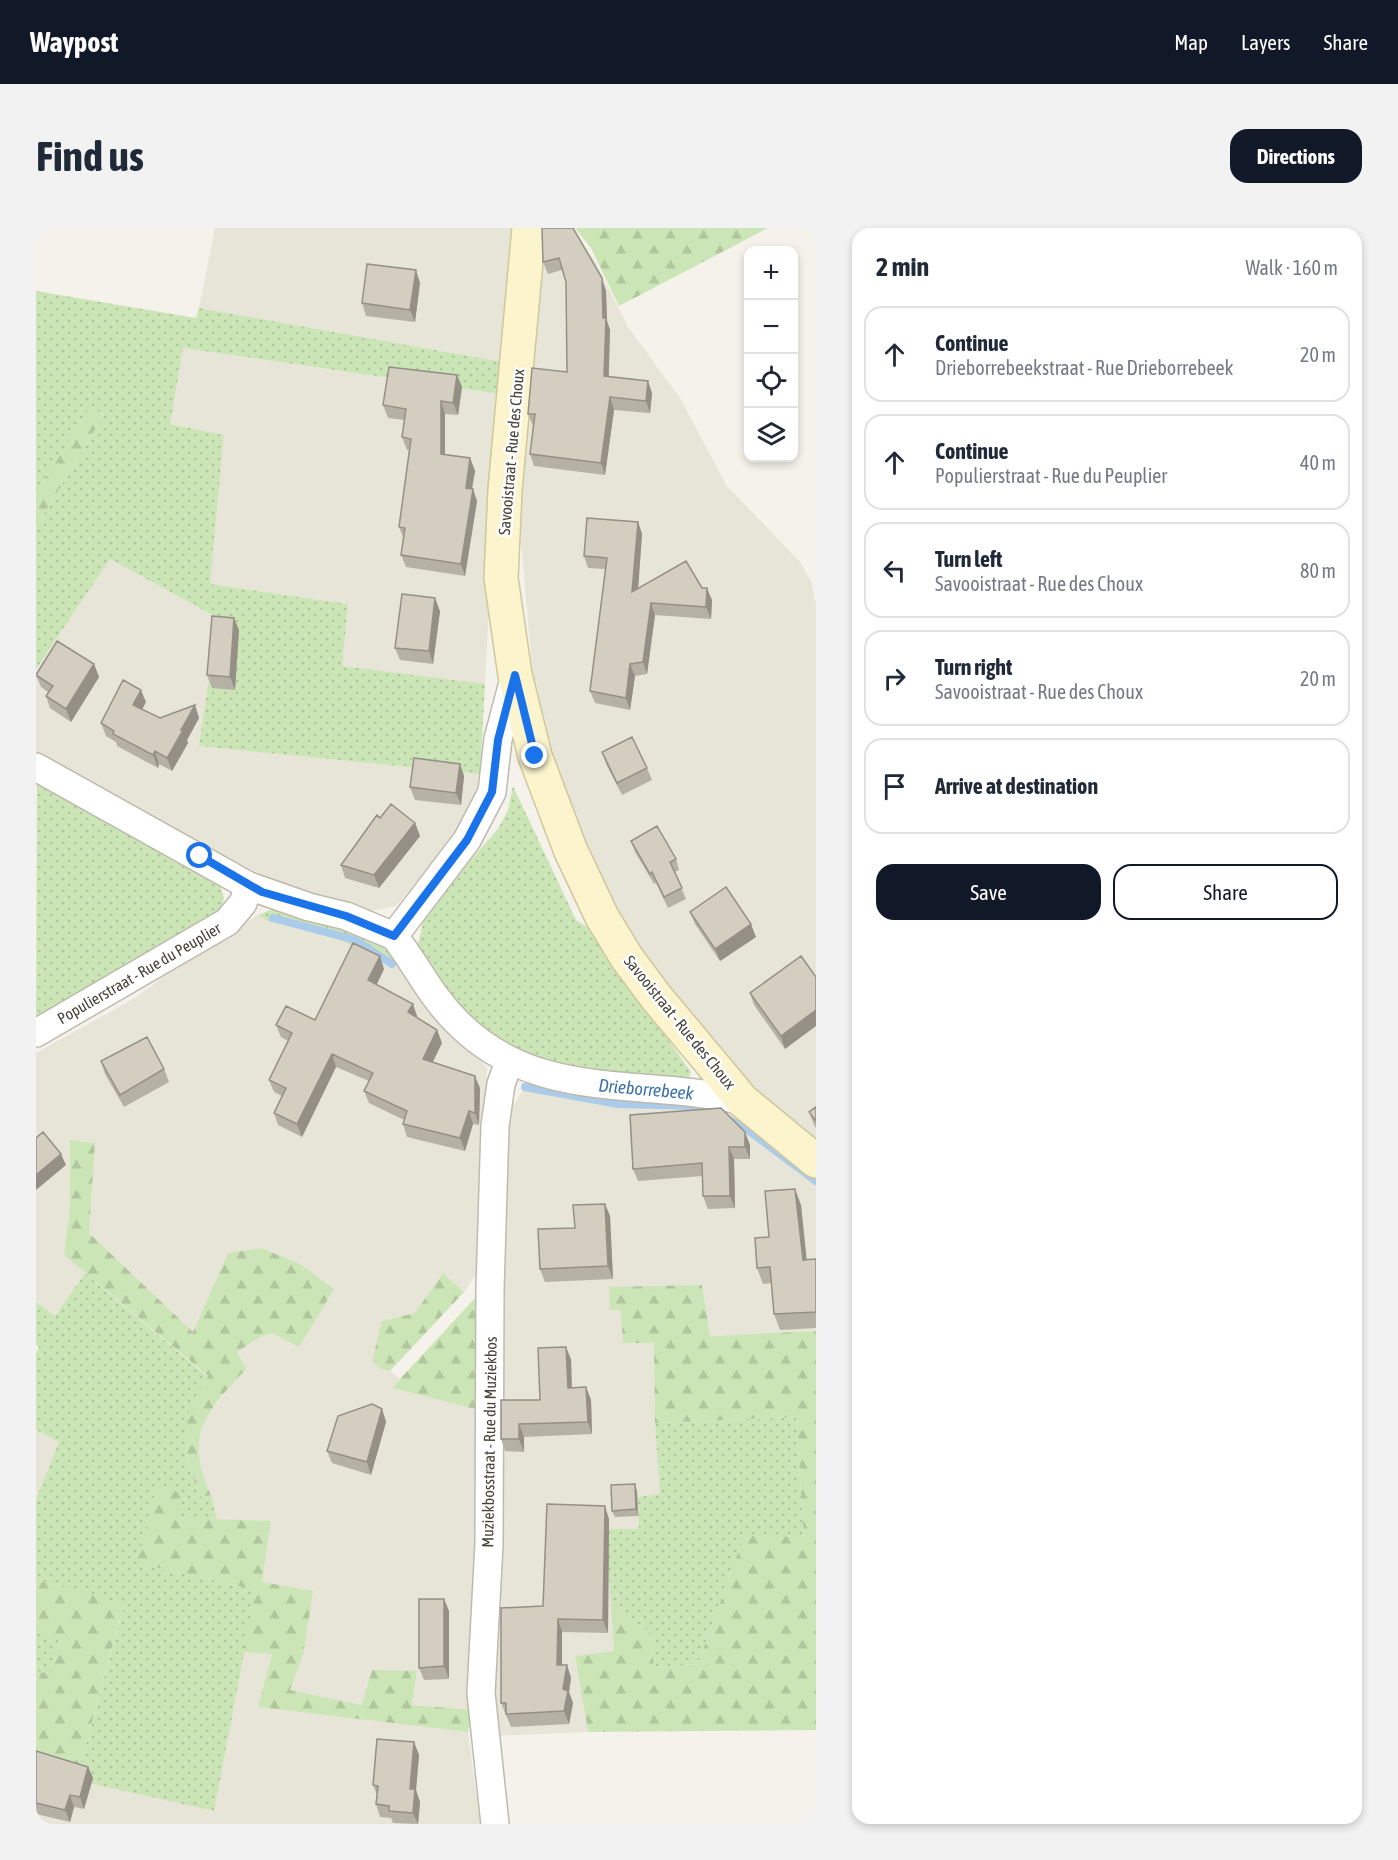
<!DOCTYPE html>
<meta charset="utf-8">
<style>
body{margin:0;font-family:"Asap Condensed",sans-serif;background:#f2f2f3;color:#1f2937}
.controls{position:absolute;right:18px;top:18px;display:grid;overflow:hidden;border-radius:12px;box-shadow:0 3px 9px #0003}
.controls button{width:54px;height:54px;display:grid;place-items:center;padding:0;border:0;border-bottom:2px solid #e0e1e3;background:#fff;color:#1f2937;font:30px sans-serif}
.stop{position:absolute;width:18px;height:18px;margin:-14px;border:4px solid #1a73e8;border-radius:50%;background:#fff}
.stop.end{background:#1a73e8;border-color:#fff;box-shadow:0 2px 6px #0008}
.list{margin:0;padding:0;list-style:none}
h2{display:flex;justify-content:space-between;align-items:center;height:78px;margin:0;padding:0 24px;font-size:26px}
h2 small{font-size:20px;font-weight:400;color:#747a83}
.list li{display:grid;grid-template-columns:39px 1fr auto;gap:18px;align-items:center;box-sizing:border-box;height:96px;margin:0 12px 12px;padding:0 12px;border:2px solid #e0e1e3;border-radius:18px}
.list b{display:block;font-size:22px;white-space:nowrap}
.list p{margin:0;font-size:20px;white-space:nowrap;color:#747a83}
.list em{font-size:20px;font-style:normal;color:#747a83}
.actions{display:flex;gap:12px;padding:18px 24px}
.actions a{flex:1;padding:14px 0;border:2px solid #111827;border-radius:18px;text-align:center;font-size:21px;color:#111827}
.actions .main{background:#111827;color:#fff}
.icon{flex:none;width:33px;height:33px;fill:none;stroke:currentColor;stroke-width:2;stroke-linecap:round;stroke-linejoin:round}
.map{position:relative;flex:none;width:780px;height:1596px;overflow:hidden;border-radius:18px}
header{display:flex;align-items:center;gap:36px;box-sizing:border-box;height:84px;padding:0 30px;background:#111827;color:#fff}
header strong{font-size:28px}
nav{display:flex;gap:33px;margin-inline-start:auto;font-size:21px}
.intro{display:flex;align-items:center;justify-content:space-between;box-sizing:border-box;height:144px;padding:0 36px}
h1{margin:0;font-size:42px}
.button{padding:15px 27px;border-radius:18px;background:#111827;color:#fff;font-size:21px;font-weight:700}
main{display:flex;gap:36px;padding:0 36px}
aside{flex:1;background:#fff;border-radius:18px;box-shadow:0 3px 9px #0003}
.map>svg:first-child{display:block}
</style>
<header>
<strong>Waypost</strong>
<nav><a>Map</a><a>Layers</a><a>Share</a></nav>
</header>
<div class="intro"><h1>Find us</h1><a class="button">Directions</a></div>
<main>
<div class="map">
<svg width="780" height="1596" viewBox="0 0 780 1596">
<defs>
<pattern id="grass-dots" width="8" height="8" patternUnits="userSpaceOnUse" patternTransform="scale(1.5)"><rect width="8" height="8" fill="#cbe5b6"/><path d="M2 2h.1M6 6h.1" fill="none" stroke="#b0c69d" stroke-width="1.8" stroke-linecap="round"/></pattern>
<pattern id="forest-firs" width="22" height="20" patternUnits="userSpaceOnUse" patternTransform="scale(1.5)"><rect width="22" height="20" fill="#cbe5b6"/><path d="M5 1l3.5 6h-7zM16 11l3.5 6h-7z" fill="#b0c69d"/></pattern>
</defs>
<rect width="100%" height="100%" fill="#f4f2ea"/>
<path fill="#e7e4d8" d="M179 0H475L467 134 163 80Z
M505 0H535L543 9 559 33 592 99 644 170 690 257 764 334 775 353 780 377V916L766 907 691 833 614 738 576 673 532 586 498 461 484 302Z
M146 120 464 166 449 456 305 438 312 376 174 356 188 207 134 196Z
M74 331 182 390 164 518 444 546 439 570 424 601 360 678 335 683 248 658 25 542 0 526V441Z
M222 687 232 693 293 707 361 733 451 840 442 1044 428 1064 407 1045 379 1085 346 1093 345 1141 354 1143 364 1151 358 1160 443 1182 437 1482 376 1477 381 1444 326 1477 254 1462 267 1427 226 1354 235 1293 181 1292 175 1267 164 1243 162 1216 169 1191 188 1166 201 1124 224 1109 237 1105 236 1024 225 1020 192 1025 157 1104 53 1005 59 915 34 912V980L28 1027 49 1045 19 1088 0 1074V825L99 770 172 716Z
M487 862 582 880 584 871 673 877 708 892 780 945V1103L674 1108 666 1057 574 1082 585 1083 618 1114 619 1194 625 1266 603 1301 570 1302 578 1423 539 1428 552 1504 457 1508 467 894Z
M0 1202 23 1214 0 1271Z
M207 1424 236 1426 222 1479 432 1504 444 1596H0V1541L178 1583Z"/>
<path fill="url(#grass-dots)" d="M0 63 160 90 163 80 467 134 464 166 147 120 134 196 188 207 174 356 312 376 306 438 449 456 444 546 163 518 182 390 74 331 0 441V299L68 187 54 179 0 267Z
M1 554 183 653 188 670 185 683 0 795Z
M477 558 540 692 554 701 655 844 650 856 637 858 494 831 442 799 387 736 382 716 388 690 408 662 462 601 472 582Z
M234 682C256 681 317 701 336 712 346 717 354 725 361 733L356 736 293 707 232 693 222 687Z
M49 1045 172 1149C147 1192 142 1222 165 1269L175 1267 181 1292 139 1290 102 1335 220 1362 178 1583 40 1552 88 1377 0 1352V1271L23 1214 0 1202V1125L3 1119 0 1117V1074L19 1088Z
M760 1189 768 1310 708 1309 662 1436 618 1439 615 1405 575 1379 570 1301H603L602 1269 624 1266 619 1195Z
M0 1405 24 1411 14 1447 0 1443Z"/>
<path fill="url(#forest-firs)" d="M539 0H732L583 78 555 20Z
M54 178 68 187 0 299V267Z
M34 912 59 915 53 1005 157 1104 192 1025 225 1020 264 1036 298 1061 263 1119 236 1105 224 1109 201 1124 210 1141C170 1184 147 1208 175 1267L165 1269C151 1241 145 1208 155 1177 159 1167 167 1158 172 1148L28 1027 34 980Z
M407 1045 428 1064 354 1143 345 1141 336 1133 346 1093 379 1085Z
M666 1057 674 1108 780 1103V1502L552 1504 539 1428 578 1423 575 1379 615 1405 618 1439 662 1436 708 1308 768 1309 760 1189 619 1195 618 1115H587L585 1083 574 1082 573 1059Z
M441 1068 443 1182 357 1160 364 1151Z
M121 1256 146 1266 139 1290 235 1293 226 1354 277 1363 267 1427 254 1462 326 1477 336 1442 381 1443 376 1477 437 1482 432 1504 222 1479 236 1426 207 1424 220 1362 101 1335Z
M0 1352 88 1376 40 1552 0 1541V1443L14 1446 24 1412 0 1405Z"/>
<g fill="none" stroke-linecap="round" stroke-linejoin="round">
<path stroke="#abcbeb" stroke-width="8" d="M237 690 319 712 356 736
M489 859 582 876 656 878 677 885
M693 892 708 899 780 953"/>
<g stroke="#bebaad" stroke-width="30">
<path id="street" d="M0 539 213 658 273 679 310 688 358 708
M358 708C380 736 394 767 420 793 501 876 605 849 707 873
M358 708 431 612 456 564 462 511 479 447
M0 805 191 694 207 675 213 658
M459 1596 445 1465 453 1316 454 1061 459 898 465 856 473 834"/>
</g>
<g stroke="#d0c79c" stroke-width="36">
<path id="secondary" d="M493 0 469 262 465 350 479 447 499 528 534 621 566 689 591 730 620 769 707 873 780 933"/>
</g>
<use href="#street" stroke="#fff" stroke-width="27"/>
<use href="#secondary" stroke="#fbf4cd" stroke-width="33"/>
</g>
<path fill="#b6b1a5" d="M506 4 570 63 571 93 574 102 573 148 616 165 614 185 578 182 569 247 498 238 494 226 497 198 492 186 531 144 530 54 526 42 512 46 507 34Z
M384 55 379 94 330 88 326 75Z
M421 147 426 159 422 187 409 186V227L434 230 439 243 436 261 441 273 429 348 370 339 365 327 368 311 363 299 373 222H371L366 209 369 192 352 190 347 177Z
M602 294 606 306 602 361 666 360 676 372 675 391 619 387 611 446 599 448 594 482 559 475 554 463 569 341 552 340 548 328Z
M404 383 397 436 364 432 359 420Z
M203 402 199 462 176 460 171 447Z
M58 436 63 449 35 494 14 480 10 468 12 464 5 459 0 447Z
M110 474 106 481 124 490 159 477 163 490 151 512 152 515 136 543 123 536 122 540 81 518 80 514 70 508 65 495Z
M566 524 611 540 616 552 586 567 570 536Z
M424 536 428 548 425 577 379 572 374 559Z
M344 590 379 595 384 608 343 660 309 650 305 637Z
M595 613 640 631 643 642 639 644 650 671 632 680 620 655 618 656 599 624Z
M654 684 720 709 684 733 659 696Z
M765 728 749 821 718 777 714 765Z
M348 741 341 756 381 788V790L401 802 406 815 396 834 444 860 443 897 437 896 429 923 371 909 367 896 368 892 333 875 328 863 333 853 300 839 266 909 242 897 238 885 246 868 238 864 233 852 252 813 245 809 240 797 279 792Z
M65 833 128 841 133 854 88 879 69 846Z
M780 879V900L778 897 773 884Z
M594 887 714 917V931H698L699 980 672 981 667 968 666 948 602 953 597 941Z
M569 976 574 988 577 1051 509 1054 504 1041 539 1000Z
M765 977 771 1032 780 1031V1100L744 1102 738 1086 736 1055 727 1056 721 1040 733 1009Z
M535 1131 536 1160 550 1159 555 1172 556 1206 488 1209V1224L469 1223 465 1211 504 1172Z
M346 1181 350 1194 335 1247 296 1235 291 1223Z
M601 1263 602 1288 579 1289 576 1283Z
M573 1291 572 1405 526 1404V1437H531L535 1450 533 1464 537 1475 533 1496 475 1499 465 1475 507 1378Z
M408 1371 413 1383V1451L388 1452 383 1440Z
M378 1514 383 1527 380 1562 384 1574 382 1596 357 1595 355 1590 344 1589 340 1576 341 1567 337 1557Z
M0 1523 52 1539 57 1550 48 1581 38 1579 34 1594 0 1586Z"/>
<path fill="#949086" d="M380 42 384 55 379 94 374 82Z
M566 50 570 63 571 93 574 102 572 160 568 148Z
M421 147 426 159 422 187 417 175Z
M612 153 616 165 614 185 610 173Z
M574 169 578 182 569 247 565 235Z
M405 173 409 186V239L405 226Z
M434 230 439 243 434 272 430 260Z
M437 261 441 273 429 348 425 336Z
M602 294 606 306 601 376 596 364Z
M671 360 676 372 675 391 670 379Z
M399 370 404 383 397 436 393 423Z
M615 375 619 387 611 446 607 434Z
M198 390 203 402 199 462 194 449Z
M58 436 63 449 35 494 30 481Z
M594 436 599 448 594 482 590 470Z
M105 462 110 474 102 489 97 477Z
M159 477 163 490 151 512 152 515 136 543 131 530 145 502Z
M119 523 123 536 122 540 117 527Z
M424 536 428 548 425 577 420 565Z
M379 595 384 608 343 660 338 647Z
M715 696 720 709 684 733 679 721Z
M344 728 348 741 337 764 332 752Z
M377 776 381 788 377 797 372 784Z
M780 782V798L749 821 745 808Z
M401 802 406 815 392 844 387 831Z
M296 826 300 839 266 909 261 896Z
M439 848 444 860 443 897 439 885Z
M433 883 437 896 429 923 424 910Z
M709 904 714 917V931L709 919Z
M693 919 698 931 699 980 694 968Z
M25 926 30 937 0 962V947Z
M759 961 765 977 772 1048 767 1032Z
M569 976 574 988 577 1051 572 1038Z
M530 1119 535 1131 536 1172 532 1160Z
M550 1159 555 1172 556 1206 552 1194Z
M346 1181 350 1194 335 1247 331 1234Z
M483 1196 488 1209V1224L483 1211Z
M599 1256 601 1263 602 1288 600 1281Z
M569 1278 573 1291 572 1405 567 1392Z
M408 1371 413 1383V1451L408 1438Z
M522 1391 526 1404V1449L521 1437Z
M531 1437 535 1450 533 1464 537 1475 533 1496 528 1483 527 1461Z
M378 1514 383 1527 380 1562 384 1574 382 1596 377 1585 374 1561Z
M52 1539 57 1550 48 1581 44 1569Z
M34 1567 38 1579 34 1594 29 1582Z"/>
<path fill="#d4cec0" stroke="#949086" stroke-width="1.5" d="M506 0H537L566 50 567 90H570L568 148 612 153 610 173 574 169 565 235 494 226 499 186H492L496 140 531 144 530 54 523 30 507 34Z
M331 36 380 42 374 82 326 75Z
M353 139 421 147 417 175 405 173V226L434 230 430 260 437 261 425 336 365 327 369 300 363 299 375 211 366 209 370 181 347 177Z
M551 290 602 294 596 364 650 333 666 360H671L670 379 615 375 607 434 594 436 590 470 554 463 571 330 548 328Z
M366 366 399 370 393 423 359 420Z
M176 388 198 390 194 449 171 447Z
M21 413 58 436 30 481 10 468 17 458 0 447Z
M87 452 105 462 97 477 124 490 159 477 145 502H147L131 530 119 523 117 527 77 506 78 503 65 495Z
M596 509 611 540 581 555 566 524Z
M378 530 424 536 420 565 374 559Z
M355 576 379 595 338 647 305 637 341 587 344 590Z
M621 598 640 631 634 634 646 660 628 669 616 644 614 646 595 613Z
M690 659 715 696 679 721 654 684Z
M317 715 344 728 332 752 377 776 372 784 401 802 387 831 439 848V885L433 883 424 910 367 896 371 883 328 863 337 845 296 826 261 896 238 885 250 860 233 852 256 805 240 797 250 778 279 792Z
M765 728 780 749V782L745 808 714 765Z
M111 809 128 841 84 867 65 833Z
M780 879V893L773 884Z
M685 880 709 904V919H693L694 968H667L666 935 597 941 594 887Z
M7 904 25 926 0 947V910Z
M759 961 767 1032 780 1031V1084L738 1086 734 1039 721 1040 719 1010 733 1009 729 963Z
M569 976 572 1038 504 1041 502 1001 539 1000 537 977Z
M530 1119 532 1160 550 1159 552 1194 483 1196V1211H465V1172H504L502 1120Z
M336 1176 346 1181 331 1234 291 1223 302 1188Z
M599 1256 600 1281 576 1283 575 1257Z
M511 1276 569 1278 567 1392 522 1391 521 1437H531L527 1461 532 1463 528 1483 470 1486V1475H465V1380L507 1378Z
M383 1371H408V1438L383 1440Z
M341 1511 378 1514 374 1561H379L377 1585 353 1583V1578L340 1576 342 1558 337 1557Z
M0 1523 52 1539 44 1569 34 1567 29 1582 0 1575Z"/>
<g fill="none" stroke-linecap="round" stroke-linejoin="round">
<path stroke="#1a73e8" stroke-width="8" d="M164 628 226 664 310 688 358 708 431 612 456 564 462 512 479 447 499 528"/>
</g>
<g text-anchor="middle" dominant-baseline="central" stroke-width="5" stroke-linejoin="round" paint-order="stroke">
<g font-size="16" fill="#474338" stroke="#fff">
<text transform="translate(475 224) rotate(-85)">Savooistraat - Rue des Choux</text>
<text transform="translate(103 745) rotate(-30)">Populierstraat - Rue du Peuplier</text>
<text transform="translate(644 794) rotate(51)">Savooistraat - Rue des Choux</text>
<text transform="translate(453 1214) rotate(-89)">Muziekbosstraat - Rue du Muziekbos</text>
</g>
<g font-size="18" font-style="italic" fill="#3970ac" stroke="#fff">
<text transform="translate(610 861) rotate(5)">Drieborrebeek</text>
</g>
</g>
</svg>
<div class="controls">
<button>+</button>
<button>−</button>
<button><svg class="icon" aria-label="locate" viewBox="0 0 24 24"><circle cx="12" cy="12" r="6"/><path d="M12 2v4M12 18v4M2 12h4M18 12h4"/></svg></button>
<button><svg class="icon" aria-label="layers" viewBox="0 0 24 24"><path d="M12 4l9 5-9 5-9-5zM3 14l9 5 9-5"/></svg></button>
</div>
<div class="stop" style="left:164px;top:628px"></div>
<div class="stop end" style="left:499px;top:528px"></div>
</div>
<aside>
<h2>2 min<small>Walk · 160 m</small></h2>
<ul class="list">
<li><svg class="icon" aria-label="ahead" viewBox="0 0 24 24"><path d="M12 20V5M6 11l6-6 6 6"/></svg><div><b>Continue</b><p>Drieborrebeekstraat - Rue Drieborrebeek</p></div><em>20 m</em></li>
<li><svg class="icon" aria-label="ahead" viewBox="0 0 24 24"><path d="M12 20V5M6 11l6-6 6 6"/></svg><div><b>Continue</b><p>Populierstraat - Rue du Peuplier</p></div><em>40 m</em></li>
<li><svg class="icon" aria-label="left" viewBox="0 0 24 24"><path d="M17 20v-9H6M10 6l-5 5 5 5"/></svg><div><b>Turn left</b><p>Savooistraat - Rue des Choux</p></div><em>80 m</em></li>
<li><svg class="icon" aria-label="right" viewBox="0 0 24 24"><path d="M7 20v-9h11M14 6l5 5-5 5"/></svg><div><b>Turn right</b><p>Savooistraat - Rue des Choux</p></div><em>20 m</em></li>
<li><svg class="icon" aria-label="arrive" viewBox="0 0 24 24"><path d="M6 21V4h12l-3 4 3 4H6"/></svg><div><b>Arrive at destination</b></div></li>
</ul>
<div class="actions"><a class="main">Save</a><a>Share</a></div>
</aside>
</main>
